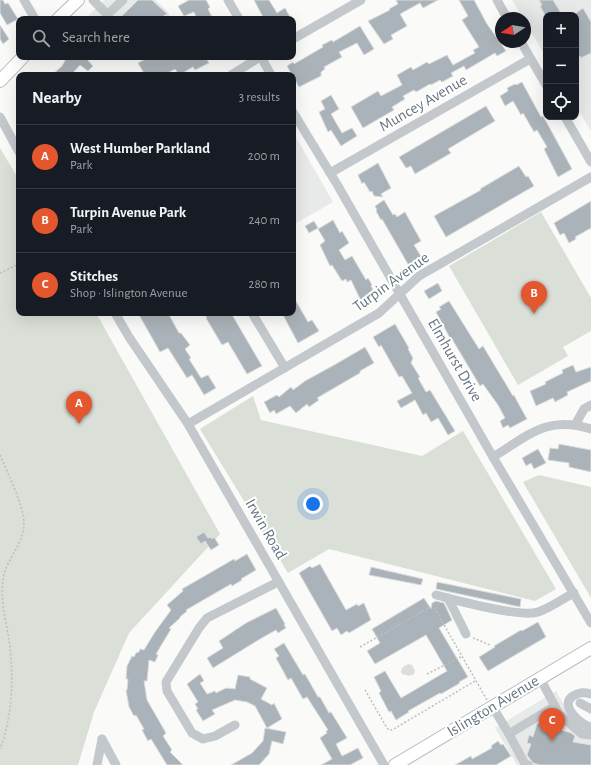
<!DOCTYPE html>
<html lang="en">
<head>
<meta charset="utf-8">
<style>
  :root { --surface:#171b24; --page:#20242c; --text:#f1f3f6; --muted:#9ea1a6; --line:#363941; --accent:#e4572e }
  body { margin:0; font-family:"Alegreya Sans",sans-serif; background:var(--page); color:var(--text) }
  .controls { position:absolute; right:12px; top:12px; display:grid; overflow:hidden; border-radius:8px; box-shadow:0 4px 16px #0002 }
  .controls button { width:36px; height:36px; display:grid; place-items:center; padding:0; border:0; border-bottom:1px solid var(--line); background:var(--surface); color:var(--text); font:20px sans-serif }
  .compass { position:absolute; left:495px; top:12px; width:36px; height:36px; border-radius:50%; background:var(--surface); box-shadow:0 4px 16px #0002; rotate:258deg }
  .you { position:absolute; left:313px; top:504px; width:14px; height:14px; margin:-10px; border:3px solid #fff; border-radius:50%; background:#1a73e8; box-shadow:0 0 0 6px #1a73e833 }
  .badge { display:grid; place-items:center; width:26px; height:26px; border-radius:50%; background:var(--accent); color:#fff; font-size:13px; font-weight:700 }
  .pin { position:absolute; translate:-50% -33px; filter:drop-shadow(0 1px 2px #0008) }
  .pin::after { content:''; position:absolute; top:21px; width:14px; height:12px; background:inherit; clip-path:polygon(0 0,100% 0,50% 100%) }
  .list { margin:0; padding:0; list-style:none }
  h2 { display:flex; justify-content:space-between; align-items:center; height:52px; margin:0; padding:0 16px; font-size:17px }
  h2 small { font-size:13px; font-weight:400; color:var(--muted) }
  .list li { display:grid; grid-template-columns:26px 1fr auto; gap:12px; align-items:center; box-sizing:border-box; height:64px; padding:0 16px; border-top:1px solid var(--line) }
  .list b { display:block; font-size:15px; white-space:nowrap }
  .list p { margin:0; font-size:13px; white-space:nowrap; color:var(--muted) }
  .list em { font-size:13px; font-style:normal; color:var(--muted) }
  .icon { flex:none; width:22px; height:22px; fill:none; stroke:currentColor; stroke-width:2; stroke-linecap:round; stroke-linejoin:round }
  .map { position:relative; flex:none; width:591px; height:765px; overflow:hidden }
  .search { position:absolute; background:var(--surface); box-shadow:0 4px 16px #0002; left:16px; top:16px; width:280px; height:44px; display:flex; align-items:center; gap:10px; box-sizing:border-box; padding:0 14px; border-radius:8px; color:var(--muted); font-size:15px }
  .panel { position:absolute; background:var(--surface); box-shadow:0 4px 16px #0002; left:16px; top:72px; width:280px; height:244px; border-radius:8px }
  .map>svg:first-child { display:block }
  .built { fill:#e8e9e9 }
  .green { fill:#dadfd7 }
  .building { fill:#aab3b9; stroke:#dcdcda }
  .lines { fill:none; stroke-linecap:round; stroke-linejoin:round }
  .major-casing { stroke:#b5babe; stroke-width:14 }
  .path { stroke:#bbbfc2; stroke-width:1.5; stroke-dasharray:2 2; stroke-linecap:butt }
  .minor { stroke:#c3c8cc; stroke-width:9 }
  .major { stroke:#fff; stroke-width:12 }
  .labels { text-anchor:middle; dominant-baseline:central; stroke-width:4; stroke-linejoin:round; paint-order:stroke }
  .street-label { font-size:16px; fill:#657683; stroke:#fff }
</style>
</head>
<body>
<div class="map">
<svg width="591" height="765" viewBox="0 0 591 765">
  <rect width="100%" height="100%" fill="#fafaf8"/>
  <g class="built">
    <polygon points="104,0 155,0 168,12 171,19 93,19 89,15"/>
    <polygon points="512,0 591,0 591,131 576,106 576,15 546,15 546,57 525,22 525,18 523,18"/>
    <polygon points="294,134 333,202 293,225 293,135"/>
    <polygon points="556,691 570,716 591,729 591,765 517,765 495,728"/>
  </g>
  <g class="green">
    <polygon points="0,148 19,180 19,313 96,313 220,534 129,633 94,712 78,765 0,765"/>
    <polygon points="541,212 591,298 591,331 563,347 568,356 518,385 449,266"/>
    <polygon points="253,396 261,420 422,456 463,431 556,589 535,601 329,549 288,573 200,429"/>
    <polygon points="539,475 591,487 591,598 523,482"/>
    <polygon points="408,664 412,665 415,671 414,674 409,676 402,674 401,672 402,668"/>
  </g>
  <g class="building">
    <polygon points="0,0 3,0 5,4 8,3 18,19 7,25 0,13"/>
    <polygon points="138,0 152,0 167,14 158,19 119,19"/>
    <polygon points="189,0 206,0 210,7 208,9 213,19 197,19 194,12 184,16 178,6"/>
    <polygon points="254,0 269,0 277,13 285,8 291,19 264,19"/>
    <polygon points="396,0 438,0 423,8 420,3 400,14 407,26 391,35 393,39 384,44 368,21 390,10 389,9 398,4"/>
    <polygon points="459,0 474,0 487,24 506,51 497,56 495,53 466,70 464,66 451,73 453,76 442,82 440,80 431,85 430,84 416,92 414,90 403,96 405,99 392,107 394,110 363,128 351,107 378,91 381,96 402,85 397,75 411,67 413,70 427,62 429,64 447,55 453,65 475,53 473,50 479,47 462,20 468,16"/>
    <polygon points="539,0 553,0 562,15 545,15 540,6 542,5"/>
    <polygon points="583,8 591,22 591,53 581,58 580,56 576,58 576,13"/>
    <polygon points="0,25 9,39 3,44 0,39"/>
    <polygon points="360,26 374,49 364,55 357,43 339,52 342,57 324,67 325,69 321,72 321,76 299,87 287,66 293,62 294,64 323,47 322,45 332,40 333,42"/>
    <polygon points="67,57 85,57 93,66 88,71 80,65 71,75 52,75 62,66"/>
    <polygon points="149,57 205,57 209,63 195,70 193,67 179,75 175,69 164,75 145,75 138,63"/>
    <polygon points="522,82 541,117 543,116 553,134 572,169 558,177 544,149 547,147 537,130 534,132 523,113 521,115 513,101 505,106 500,96 508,91 507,88 515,84 516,85"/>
    <polygon points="331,95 339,109 331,114 342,133 352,128 357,136 341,146 331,130 328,132 319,112 325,109 321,101"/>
    <polygon points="486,106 495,121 448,149 451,153 415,174 411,166 406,168 399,157"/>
    <polygon points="378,163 391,188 381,194 383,197 374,196 372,191 370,192 364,182 362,184 358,175"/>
    <polygon points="519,166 526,177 528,176 534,186 446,237 434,216 481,190 480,189"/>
    <polygon points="384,200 393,215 395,214 397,217 405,212 421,241 414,245 422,258 409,266 382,219 381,220 376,211 377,210 375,206"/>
    <polygon points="591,201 591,228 575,237 576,239 569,243 564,233 560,235 554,223"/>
    <polygon points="333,220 340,233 342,231 349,243 339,250 345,260 352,256 366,280 368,278 372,285 371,286 375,294 374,297 365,304 362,300 361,301 351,280 347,282 346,279 342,281 332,265 330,266 320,245 325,241 318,229"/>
    <polygon points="314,221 318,228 309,233 305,226"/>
    <polygon points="438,283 442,291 429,299 424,291"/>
    <polygon points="293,296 308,322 312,320 319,331 298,343 283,315 287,313 293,313"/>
    <polygon points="449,301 479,349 483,346 513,396 514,395 517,401 527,419 510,428 508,425 503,428 500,421 505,418 498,405 483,384 480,386 452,339 451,340 436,312 441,309 439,307"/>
    <polygon points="138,313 168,313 179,333 181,333 190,345 185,349 191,358 189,359 201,378 208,375 216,388 204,395 192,375 187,378 168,348 160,352"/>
    <polygon points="204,313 231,313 262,366 247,374 228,342 222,345 206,318 207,318"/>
    <polygon points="395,324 409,348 408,349 413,358 411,363 420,377 418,378 426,392 430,390 455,431 448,435 438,418 431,422 426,413 423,415 415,400 401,408 397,401 412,393 402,376 399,377 381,345 379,347 373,337"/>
    <polygon points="365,347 374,363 360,371 360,373 317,398 319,400 309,407 307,404 296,413 290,406 276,414 274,410 270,413 264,402 277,395 279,397 291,387 293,390 305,381 336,364"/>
    <polygon points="573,365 576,372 591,367 591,381 567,392 568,395 555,402 553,398 536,406 530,391 546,384 545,382 563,373 562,370"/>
    <polygon points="559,444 591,450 591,472 569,467 569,463 548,460 550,448 558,449"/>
    <polygon points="538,449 546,463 534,469 531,463 526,466 522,458"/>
    <polygon points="204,532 208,538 211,537 212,539 214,537 219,545 211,550 205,541 201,544 196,537"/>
    <polygon points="247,554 256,570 241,579 242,580 232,586 231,584 186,610 187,611 180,617 180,618 169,628 171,629 156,654 158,655 155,662 149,660 147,681 144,681 147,700 166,733 163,736 172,750 170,752 183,765 167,765 151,739 148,741 142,730 144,729 136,715 134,716 129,707 126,690 127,690 128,679 126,679 127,666 132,656 134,657 136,653 139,652 140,649 144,650 155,632 171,610 167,605 183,591 182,589 234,559 235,561"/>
    <polygon points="320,564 346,610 357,604 358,606 364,603 371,620 349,633 347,631 341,635 337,628 332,631 299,573 310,566 312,568"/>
    <polygon points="371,567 423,579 421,585 369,575"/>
    <polygon points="437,582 521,599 520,607 436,589"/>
    <polygon points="424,598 431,609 432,603 436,601 444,603 452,620 439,628 468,677 459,682 460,683 441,694 440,693 408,711 409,712 396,720 391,711 389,712 379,693 381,691 374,677 385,671 401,698 447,671 426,635 375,664 367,651 380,643 372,629"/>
    <polygon points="276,608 285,624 284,625 286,628 278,633 276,630 260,639 213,668 207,658 223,648 219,641 246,623"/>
    <polygon points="538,622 546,637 488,671 479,657 495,647 494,646 521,630 522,631"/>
    <polygon points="284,643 303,675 305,674 318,697 320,697 329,713 331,712 347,738 336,744 342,756 358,748 363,758 350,765 321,765 332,759 320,738 327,733 326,731 328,730 307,697 303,699 291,678 288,680 276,658 279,656 274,649"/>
    <polygon points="200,674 204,681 200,683 207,694 215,691 216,693 226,688 235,689 238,675 250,677 250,679 267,688 261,699 272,705 274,703 282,719 267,728 255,706 247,702 235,700 212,710 215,714 203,721 196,710 198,709 195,704 198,702 187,684"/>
    <polygon points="539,723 571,733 575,736 573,742 591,745 591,765 540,765 533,763 527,755 531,744 527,743 529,735 533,737 537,724"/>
    <polygon points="265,728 286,732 283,744 272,741 269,754 259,765 231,765 252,753 263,741"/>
    <polygon points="498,741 501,745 503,744 511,756 496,765 455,765 471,756 472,759 492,748 491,746"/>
  </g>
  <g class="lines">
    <defs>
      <g id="major">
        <polyline points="58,19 78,0"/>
        <polyline points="0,81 23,57"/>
        <polyline points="395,765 591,648"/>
      </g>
    </defs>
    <use href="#major" class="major-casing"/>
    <g class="path">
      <polyline points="0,273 19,264"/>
      <path d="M0 455C7 472 24 506 24 523 24 545 5 560 3 580 0 600 6 621 9 640 14 675 13 715 0 749"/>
      <polyline points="473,638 490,645"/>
      <polyline points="360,647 428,608 435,609 487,700"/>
      <polyline points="427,674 461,657"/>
      <polyline points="365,690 387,728 389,730 392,730 475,681"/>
    </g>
    <g class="minor">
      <polyline points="24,0 35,19"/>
      <polyline points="93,0 106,13 109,13 123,0"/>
      <polyline points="228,0 239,19"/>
      <polyline points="497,0 507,18"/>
      <polyline points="293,39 361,0"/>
      <polyline points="521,42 546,85"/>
      <polyline points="261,57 271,75"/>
      <polyline points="231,75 260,57"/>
      <polyline points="293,112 338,186 493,457 591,623"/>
      <polyline points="0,117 19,152"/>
      <polyline points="565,117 591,162"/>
      <polyline points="330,173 530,59"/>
      <polyline points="115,313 129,337 188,424 384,765"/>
      <polyline points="252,313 285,368"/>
      <polyline points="188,424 379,313 419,276 591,177"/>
      <polyline points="575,425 584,409 591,405"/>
      <path d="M493 457C529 435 547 415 591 429"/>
      <path d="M436 595C456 600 521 618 538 612 550 608 562 599 574 593"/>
      <polyline points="448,598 466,634"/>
      <polyline points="540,678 559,714 582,734 591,735"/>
      <path d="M591 694C583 692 580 692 573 696 558 705 582 726 591 727"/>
      <polyline points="580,703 591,709"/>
      <polyline points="492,706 509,734"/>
      <polyline points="235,725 215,736 203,739 192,733 167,691 166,682 199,628 207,618 278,582"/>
      <polyline points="102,739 116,765"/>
      <polyline points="97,765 102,739"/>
      <polyline points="528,765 525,764 509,734 555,706"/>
    </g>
    <use href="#major" class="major"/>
  </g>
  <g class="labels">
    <g class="street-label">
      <text transform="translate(423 103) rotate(-30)">Muncey Avenue</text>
      <text transform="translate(391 282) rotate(-36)">Turpin Avenue</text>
      <text transform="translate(455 360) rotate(60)">Elmhurst Drive</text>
      <text transform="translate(266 529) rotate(60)">Irwin Road</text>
      <text transform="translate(493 706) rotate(-31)">Islington Avenue</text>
    </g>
  </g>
</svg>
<div class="controls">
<button>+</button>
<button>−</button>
<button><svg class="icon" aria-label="locate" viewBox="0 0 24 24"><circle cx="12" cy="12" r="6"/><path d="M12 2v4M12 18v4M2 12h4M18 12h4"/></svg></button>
</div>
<svg class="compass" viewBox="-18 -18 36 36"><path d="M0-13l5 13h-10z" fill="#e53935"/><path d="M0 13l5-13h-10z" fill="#9ea1a6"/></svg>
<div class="you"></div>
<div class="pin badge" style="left:79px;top:424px">A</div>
<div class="pin badge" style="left:534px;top:314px">B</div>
<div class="pin badge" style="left:552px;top:741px">C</div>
<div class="search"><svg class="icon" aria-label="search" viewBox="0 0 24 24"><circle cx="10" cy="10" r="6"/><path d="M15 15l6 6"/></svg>Search here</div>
<section class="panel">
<h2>Nearby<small>3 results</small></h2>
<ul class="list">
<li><span class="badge">A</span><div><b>West Humber Parkland</b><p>Park</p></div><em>200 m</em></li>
<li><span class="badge">B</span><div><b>Turpin Avenue Park</b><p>Park</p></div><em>240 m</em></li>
<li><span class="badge">C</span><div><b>Stitches</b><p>Shop · Islington Avenue</p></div><em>280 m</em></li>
</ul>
</section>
</div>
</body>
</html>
